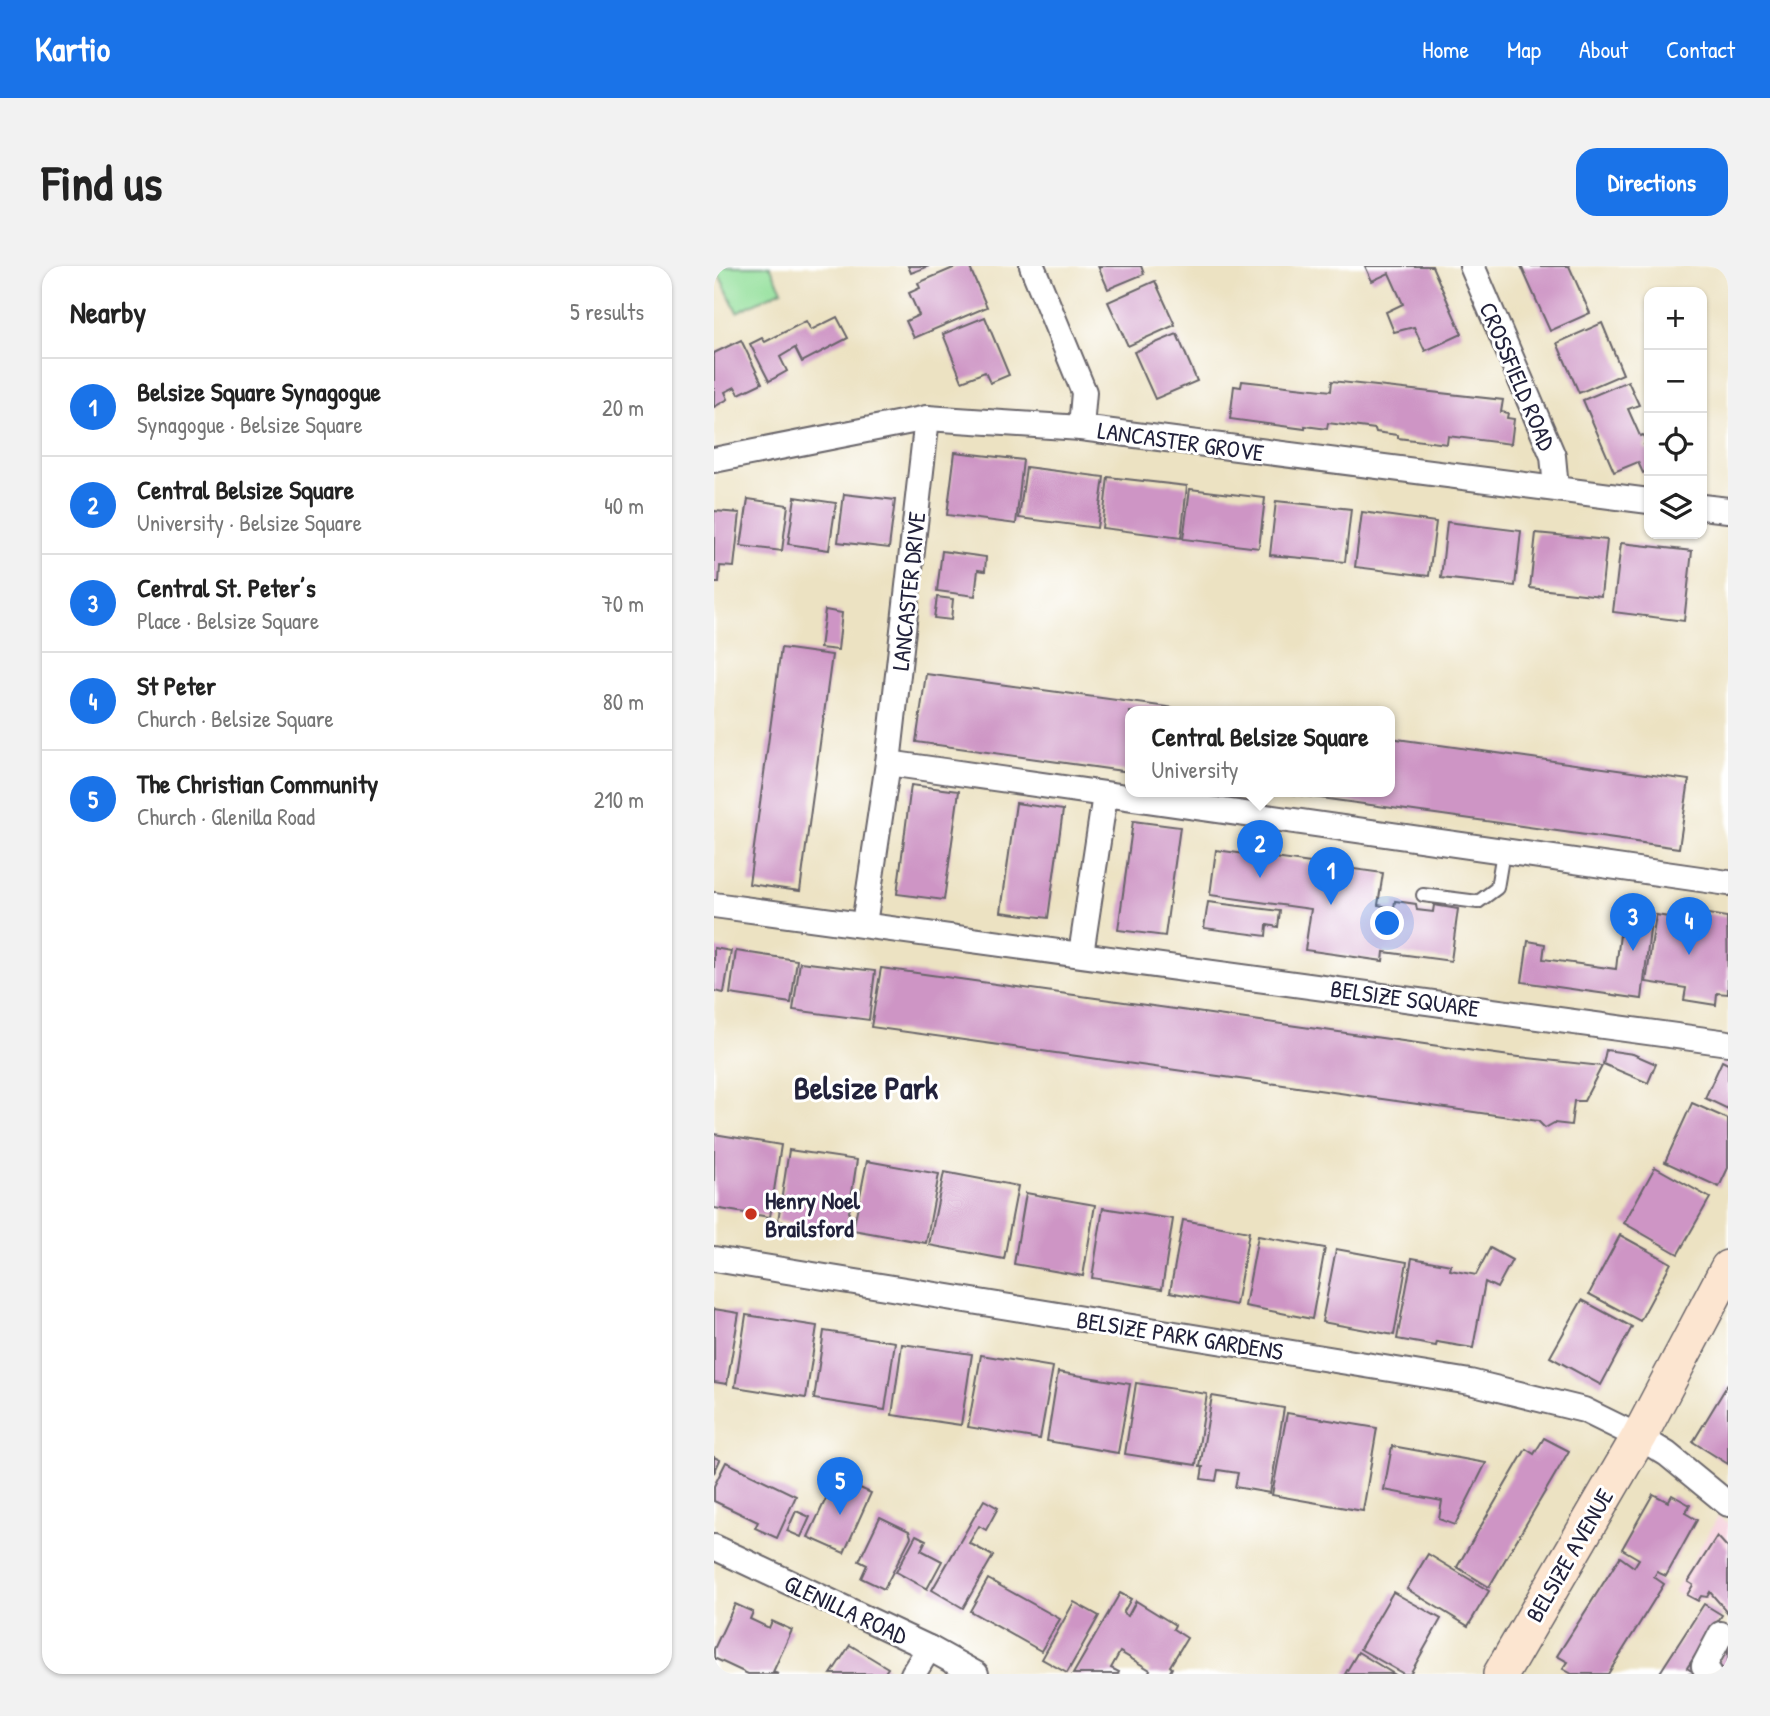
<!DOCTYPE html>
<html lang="en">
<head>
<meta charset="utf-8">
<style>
  :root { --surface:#fff; --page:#f2f2f2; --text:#222; --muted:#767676; --line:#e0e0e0; --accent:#1a73e8 }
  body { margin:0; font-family:"Patrick Hand",sans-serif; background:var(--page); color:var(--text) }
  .controls { position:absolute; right:21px; top:21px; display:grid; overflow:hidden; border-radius:14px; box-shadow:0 2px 5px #0004 }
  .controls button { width:63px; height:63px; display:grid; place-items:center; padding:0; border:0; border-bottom:2px solid var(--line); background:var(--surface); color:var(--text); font:35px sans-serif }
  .you { position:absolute; left:674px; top:658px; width:24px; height:24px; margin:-18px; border:5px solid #fff; border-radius:50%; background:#1a73e8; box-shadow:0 0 0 10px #1a73e833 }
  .badge { display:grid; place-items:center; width:46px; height:46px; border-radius:50%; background:var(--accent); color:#fff; font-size:23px; font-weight:700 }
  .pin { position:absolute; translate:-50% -58px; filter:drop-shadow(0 2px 4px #0008) }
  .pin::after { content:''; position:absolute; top:37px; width:24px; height:21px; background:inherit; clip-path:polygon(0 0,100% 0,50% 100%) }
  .popup { position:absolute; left:411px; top:440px; width:270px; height:91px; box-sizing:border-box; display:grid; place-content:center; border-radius:14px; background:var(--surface); filter:drop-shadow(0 2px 5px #0005); font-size:23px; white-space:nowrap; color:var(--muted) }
  .popup b { font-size:26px; color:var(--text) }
  .popup::after { content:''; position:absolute; left:50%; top:100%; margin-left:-14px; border:14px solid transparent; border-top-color:var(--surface) }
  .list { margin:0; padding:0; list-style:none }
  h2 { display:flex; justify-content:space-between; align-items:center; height:91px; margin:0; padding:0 28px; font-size:30px }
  h2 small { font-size:23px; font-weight:400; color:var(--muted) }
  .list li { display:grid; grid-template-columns:46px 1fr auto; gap:21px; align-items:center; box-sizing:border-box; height:98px; padding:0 28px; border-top:2px solid var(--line) }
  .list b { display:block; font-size:26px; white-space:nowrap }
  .list p { margin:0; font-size:23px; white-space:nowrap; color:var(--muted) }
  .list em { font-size:23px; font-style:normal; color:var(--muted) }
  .icon { flex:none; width:38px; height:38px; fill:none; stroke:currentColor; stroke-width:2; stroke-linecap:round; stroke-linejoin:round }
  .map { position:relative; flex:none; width:1014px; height:1408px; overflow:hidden; border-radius:21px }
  header { display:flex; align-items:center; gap:42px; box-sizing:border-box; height:98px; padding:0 35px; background:var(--accent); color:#fff }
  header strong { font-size:33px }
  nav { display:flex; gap:38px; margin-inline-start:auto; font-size:24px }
  .intro { display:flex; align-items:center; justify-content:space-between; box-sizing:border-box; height:168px; padding:0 42px }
  h1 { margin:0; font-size:49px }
  .button { padding:18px 32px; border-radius:21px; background:var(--accent); color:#fff; font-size:24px; font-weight:700 }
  main { display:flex; gap:42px; padding:0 42px }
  aside { flex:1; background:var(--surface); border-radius:21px; box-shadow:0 2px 5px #0004 }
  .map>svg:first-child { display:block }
  .built { fill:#f5cfdc }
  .pitch { fill:#94e09c; stroke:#5b816c; stroke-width:2 }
  .building { fill:#ce95c5 }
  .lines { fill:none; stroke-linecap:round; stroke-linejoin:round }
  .lane-casing { stroke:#69656a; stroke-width:16 }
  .street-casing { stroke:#69656a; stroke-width:28 }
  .secondary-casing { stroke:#69656a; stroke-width:38 }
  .lane { stroke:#fff; stroke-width:12 }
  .street { stroke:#fff; stroke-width:24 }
  .secondary { stroke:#fce5d0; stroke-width:35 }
  .poi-dot { fill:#c8321e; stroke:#fff; stroke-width:2.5 }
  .labels { text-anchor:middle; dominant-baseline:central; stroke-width:6; stroke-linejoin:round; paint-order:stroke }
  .street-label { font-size:24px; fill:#22223b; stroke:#fff }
  .poi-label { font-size:24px; font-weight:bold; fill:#22223b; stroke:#fff; text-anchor:start }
  .district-label { font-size:32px; font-weight:bold; fill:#22223b; stroke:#fff }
</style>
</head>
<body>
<header>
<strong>Kartio</strong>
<nav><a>Home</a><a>Map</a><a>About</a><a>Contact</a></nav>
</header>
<div class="intro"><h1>Find us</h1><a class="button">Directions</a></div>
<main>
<aside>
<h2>Nearby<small>5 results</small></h2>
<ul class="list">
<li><span class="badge">1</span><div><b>Belsize Square Synagogue</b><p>Synagogue · Belsize Square</p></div><em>20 m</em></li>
<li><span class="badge">2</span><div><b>Central Belsize Square</b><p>University · Belsize Square</p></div><em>40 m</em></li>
<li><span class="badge">3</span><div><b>Central St. Peter’s</b><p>Place · Belsize Square</p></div><em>70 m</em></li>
<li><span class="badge">4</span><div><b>St Peter</b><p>Church · Belsize Square</p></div><em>80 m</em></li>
<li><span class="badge">5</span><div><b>The Christian Community</b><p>Church · Glenilla Road</p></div><em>210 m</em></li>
</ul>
</aside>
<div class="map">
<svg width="1014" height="1408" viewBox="0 0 1014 1408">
  <rect width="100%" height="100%" fill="#fff"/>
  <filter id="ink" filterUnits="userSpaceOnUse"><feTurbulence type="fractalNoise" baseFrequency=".0143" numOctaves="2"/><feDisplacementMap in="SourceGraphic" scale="14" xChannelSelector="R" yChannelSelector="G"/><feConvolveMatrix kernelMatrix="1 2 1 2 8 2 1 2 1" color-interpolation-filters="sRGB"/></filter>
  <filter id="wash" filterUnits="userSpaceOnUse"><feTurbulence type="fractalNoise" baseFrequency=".00686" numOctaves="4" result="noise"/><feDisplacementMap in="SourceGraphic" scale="28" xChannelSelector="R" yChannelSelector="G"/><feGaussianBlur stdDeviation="1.57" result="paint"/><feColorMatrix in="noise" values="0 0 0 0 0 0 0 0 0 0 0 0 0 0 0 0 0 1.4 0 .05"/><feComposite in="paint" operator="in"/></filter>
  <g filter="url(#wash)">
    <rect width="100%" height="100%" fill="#ece2c2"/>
    <polygon class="built" points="1004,1251 1014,1257 1014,1352 993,1334 981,1337 960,1326"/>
    <polygon class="pitch" points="1,0 56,0 68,24 23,46"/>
    <g id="blocks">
      <g class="building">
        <polygon points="194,0 215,0 197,7"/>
        <polygon points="244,0 255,0 273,41 200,72 192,55 205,49 195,27 206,22 204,17"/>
        <polygon points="384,0 427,0 430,8 394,23"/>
        <polygon points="651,0 718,0 748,68 711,85 700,61 680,66 672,46 689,38 675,7 658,15"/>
        <polygon points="807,0 855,0 876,47 836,65"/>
        <polygon points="441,15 461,59 414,80 394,36"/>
        <polygon points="123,51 134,72 88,96 81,82 66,91 73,105 55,115 36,78 48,72 51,76 92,55 97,64"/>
        <polygon points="271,51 295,109 276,117 271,106 248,115 229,68"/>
        <polygon points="888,57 909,108 865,127 843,77"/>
        <polygon points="463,68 483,115 441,133 420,86"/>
        <polygon points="27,74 48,117 25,128 21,121 11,126 14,133 0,141 0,87"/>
        <polygon points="528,115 617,125 618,115 789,134 787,146 794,147 793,152 800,153 797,178 734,170 733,178 684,172 684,169 662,166 661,163 614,157 613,163 591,160 591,163 516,153 520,120 527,121"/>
        <polygon points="914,115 925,139 914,143 926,170 929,169 933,178 930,179 932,184 935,183 935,204 929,207 924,196 900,206 869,134"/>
        <polygon points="241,186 309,194 302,258 233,249"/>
        <polygon points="312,201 390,211 383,262 305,252"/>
        <polygon points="394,211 473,220 467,272 388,262"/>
        <polygon points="476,223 551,232 545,282 469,273"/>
        <polygon points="130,228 181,234 175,282 124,276"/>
        <polygon points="81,231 122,237 115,284 74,278"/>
        <polygon points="34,233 74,239 68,285 27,280"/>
        <polygon points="562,235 637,243 631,296 556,289"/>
        <polygon points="0,245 26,247 20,301 6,300 5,317 0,317"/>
        <polygon points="648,246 722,256 715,310 641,301"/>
        <polygon points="733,256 807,265 801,320 727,312"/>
        <polygon points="822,267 893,274 887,330 816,322"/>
        <polygon points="907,277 978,285 970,355 899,346"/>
        <polygon points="228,285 272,291 271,305 264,304 261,330 223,325"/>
        <polygon points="223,331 239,333 237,354 220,352"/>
        <polygon points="111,344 128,347 124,384 106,382"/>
        <polygon points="67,382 118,389 86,625 35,618"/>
        <polygon points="212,408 476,444 476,446 416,446 416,506 202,476"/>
        <polygon points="676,472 975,514 965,582 578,528 676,526"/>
        <polygon points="197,519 245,525 230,634 183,628"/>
        <polygon points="302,537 349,544 334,652 287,646"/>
        <polygon points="419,555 466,561 451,670 404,664"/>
        <polygon points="502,584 669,607 664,639 680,642 681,635 702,638 703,644 719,646 720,639 744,643 737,695 670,686 669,695 591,684 597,643 496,629"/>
        <polygon points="494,636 566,645 564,661 553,659 552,670 490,662"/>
        <polygon points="969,644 1013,651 1014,728 1003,727 1002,739 970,734 972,722 932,716 942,649 967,653"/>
        <polygon points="908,651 937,655 928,733 808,716 814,675 831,678 829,693 902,703"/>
        <polygon points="0,682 17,685 10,727 0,725"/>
        <polygon points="22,685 83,694 77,737 16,728"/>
        <polygon points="86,696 161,705 155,754 79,744"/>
        <polygon points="167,702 796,790 888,800 870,835 860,835 857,859 840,857 831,862 824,855 157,761"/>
        <polygon points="892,784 919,788 942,798 934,817 889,798"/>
        <polygon points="1008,795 1014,798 1014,843 991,832"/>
        <polygon points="978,837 1014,853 1014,902 1005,921 951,896"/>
        <polygon points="0,868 67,879 56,951 0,942"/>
        <polygon points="75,884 143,894 132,966 64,955"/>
        <polygon points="153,895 225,908 212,977 139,964"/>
        <polygon points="941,901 996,932 964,988 910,957"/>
        <polygon points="230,906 304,920 290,993 215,979"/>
        <polygon points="312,927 381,939 369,1010 300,998"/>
        <polygon points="389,942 459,953 448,1023 378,1012"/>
        <polygon points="469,954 535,966 522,1039 456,1026"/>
        <polygon points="906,969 957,997 926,1055 875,1028"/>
        <polygon points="544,970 611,982 598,1053 531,1040"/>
        <polygon points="776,982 798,994 783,1022 771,1016 759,1082 723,1076 722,1080 683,1073 698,992 737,999 736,1004 762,1009"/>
        <polygon points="622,983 693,996 680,1069 608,1056"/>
        <polygon points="868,1034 918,1061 887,1119 836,1091"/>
        <polygon points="0,1043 25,1047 13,1118 0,1116"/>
        <polygon points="32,1049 103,1060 92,1132 21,1121"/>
        <polygon points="110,1065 181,1076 171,1144 100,1133"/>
        <polygon points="188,1078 258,1088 247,1159 178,1149"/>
        <polygon points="267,1089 339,1101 326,1173 254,1161"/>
        <polygon points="344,1106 416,1118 404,1187 333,1175"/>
        <polygon points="422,1117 493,1128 482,1199 411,1188"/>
        <polygon points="1014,1118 1014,1198 979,1176"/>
        <polygon points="498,1130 570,1142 556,1227 521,1221 524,1207 504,1204 502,1215 487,1213 489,1201 486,1201"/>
        <polygon points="573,1147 663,1162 649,1245 558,1229"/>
        <polygon points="830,1172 855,1185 775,1321 743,1301 812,1183 820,1188"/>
        <polygon points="678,1180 772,1197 741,1259 725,1253 728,1235 670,1224"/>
        <polygon points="0,1191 6,1194 0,1207"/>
        <polygon points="12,1196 82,1230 63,1272 41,1262 44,1256 0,1235 0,1220"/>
        <polygon points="122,1211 157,1227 130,1287 94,1271"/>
        <polygon points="939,1228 954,1236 958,1229 976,1239 971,1247 983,1254 952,1310 943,1306 940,1311 950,1318 894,1408 858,1408 849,1403 854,1396 843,1390 906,1291 920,1301 925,1293 908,1283"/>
        <polygon points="270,1234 284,1242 272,1264 265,1260 255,1277 279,1290 249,1342 218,1324"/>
        <polygon points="82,1245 96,1251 87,1271 73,1265"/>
        <polygon points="166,1251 195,1265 197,1271 170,1323 147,1312 153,1299 145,1295"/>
        <polygon points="202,1269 212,1274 207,1284 228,1295 213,1323 182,1306"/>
        <polygon points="1003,1270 1014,1282 1014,1347 996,1326 993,1331 987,1330 984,1335 973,1329 979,1319 974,1316"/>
        <polygon points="714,1288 775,1325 754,1360 693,1323"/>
        <polygon points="274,1313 346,1353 327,1385 256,1345"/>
        <polygon points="679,1326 727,1353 696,1408 690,1408 646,1383"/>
        <polygon points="406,1327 417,1333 409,1347 414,1350 422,1335 461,1359 459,1363 473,1372 456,1400 458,1402 455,1408 434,1408 436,1404 406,1386 397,1402 405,1406 404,1408 359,1408"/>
        <polygon points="360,1336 385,1350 353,1407 328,1393"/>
        <polygon points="21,1338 39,1346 36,1353 55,1362 58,1355 78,1364 59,1406 64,1408 34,1408 0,1392 0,1383"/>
        <polygon points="990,1338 1008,1349 973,1402 982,1408 945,1408"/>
        <polygon points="1014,1376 1014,1405 1002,1399"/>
        <polygon points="136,1379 174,1402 170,1408 117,1408"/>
        <polygon points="644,1386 680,1408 631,1408"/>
      </g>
    </g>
  </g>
  <g filter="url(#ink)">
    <use href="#blocks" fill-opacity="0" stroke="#69656a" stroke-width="2"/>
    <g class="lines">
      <defs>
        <polyline id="lane" points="709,629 764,636 783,622 789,586"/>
        <g id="street">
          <polyline points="318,0 370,126 367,162"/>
          <polyline points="758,0 839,190 842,222"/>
          <polyline points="0,194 213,152 367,162 935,235"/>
          <polyline points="988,241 1014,244"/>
          <polyline points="174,497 213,152"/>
          <polyline points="0,639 1014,777"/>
          <polyline points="150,658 174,497 1014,617"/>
          <polyline points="367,688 391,529"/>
          <polyline points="0,993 756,1116 870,1144 925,1171 953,1188 1014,1238"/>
          <polyline points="0,1281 215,1382 262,1408"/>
          <polyline points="199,1408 215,1382"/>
          <polyline points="996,1408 990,1400 1007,1368"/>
        </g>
        <polyline id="secondary" points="787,1408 925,1171 1014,1002"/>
      </defs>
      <use href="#lane" class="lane-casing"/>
      <use href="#street" class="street-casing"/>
      <use href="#secondary" class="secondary-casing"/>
      <use href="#lane" class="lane"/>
      <use href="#street" class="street"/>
      <use href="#secondary" class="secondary"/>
    </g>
  </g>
  <circle class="poi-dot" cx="37" cy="948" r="7"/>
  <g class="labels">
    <g class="street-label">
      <text transform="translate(804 110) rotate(67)">CROSSFIELD ROAD</text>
      <text transform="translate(467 175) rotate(8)">LANCASTER GROVE</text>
      <text transform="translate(194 325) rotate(-84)">LANCASTER DRIVE</text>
      <text transform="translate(691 732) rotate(8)">BELSIZE SQUARE</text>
      <text transform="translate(466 1069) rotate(9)">BELSIZE PARK GARDENS</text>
      <text transform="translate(855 1289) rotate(-60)">BELSIZE AVENUE</text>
      <text transform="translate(132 1343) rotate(25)">GLENILLA ROAD</text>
    </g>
    <g class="poi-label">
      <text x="51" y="934">Henry Noel<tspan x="51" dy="28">Brailsford</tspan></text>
    </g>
    <g class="district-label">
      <text x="152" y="821">Belsize Park</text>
    </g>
  </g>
</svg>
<div class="controls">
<button>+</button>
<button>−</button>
<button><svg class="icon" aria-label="locate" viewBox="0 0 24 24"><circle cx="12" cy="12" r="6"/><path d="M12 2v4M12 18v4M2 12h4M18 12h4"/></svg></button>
<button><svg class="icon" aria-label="layers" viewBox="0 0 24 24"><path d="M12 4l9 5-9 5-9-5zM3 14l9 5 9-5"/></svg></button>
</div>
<div class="you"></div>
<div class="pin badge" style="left:617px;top:639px">1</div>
<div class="pin badge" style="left:546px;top:612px">2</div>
<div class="popup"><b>Central Belsize Square</b>University</div>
<div class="pin badge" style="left:919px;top:685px">3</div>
<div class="pin badge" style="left:975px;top:689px">4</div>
<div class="pin badge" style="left:126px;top:1249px">5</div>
</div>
</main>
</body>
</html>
